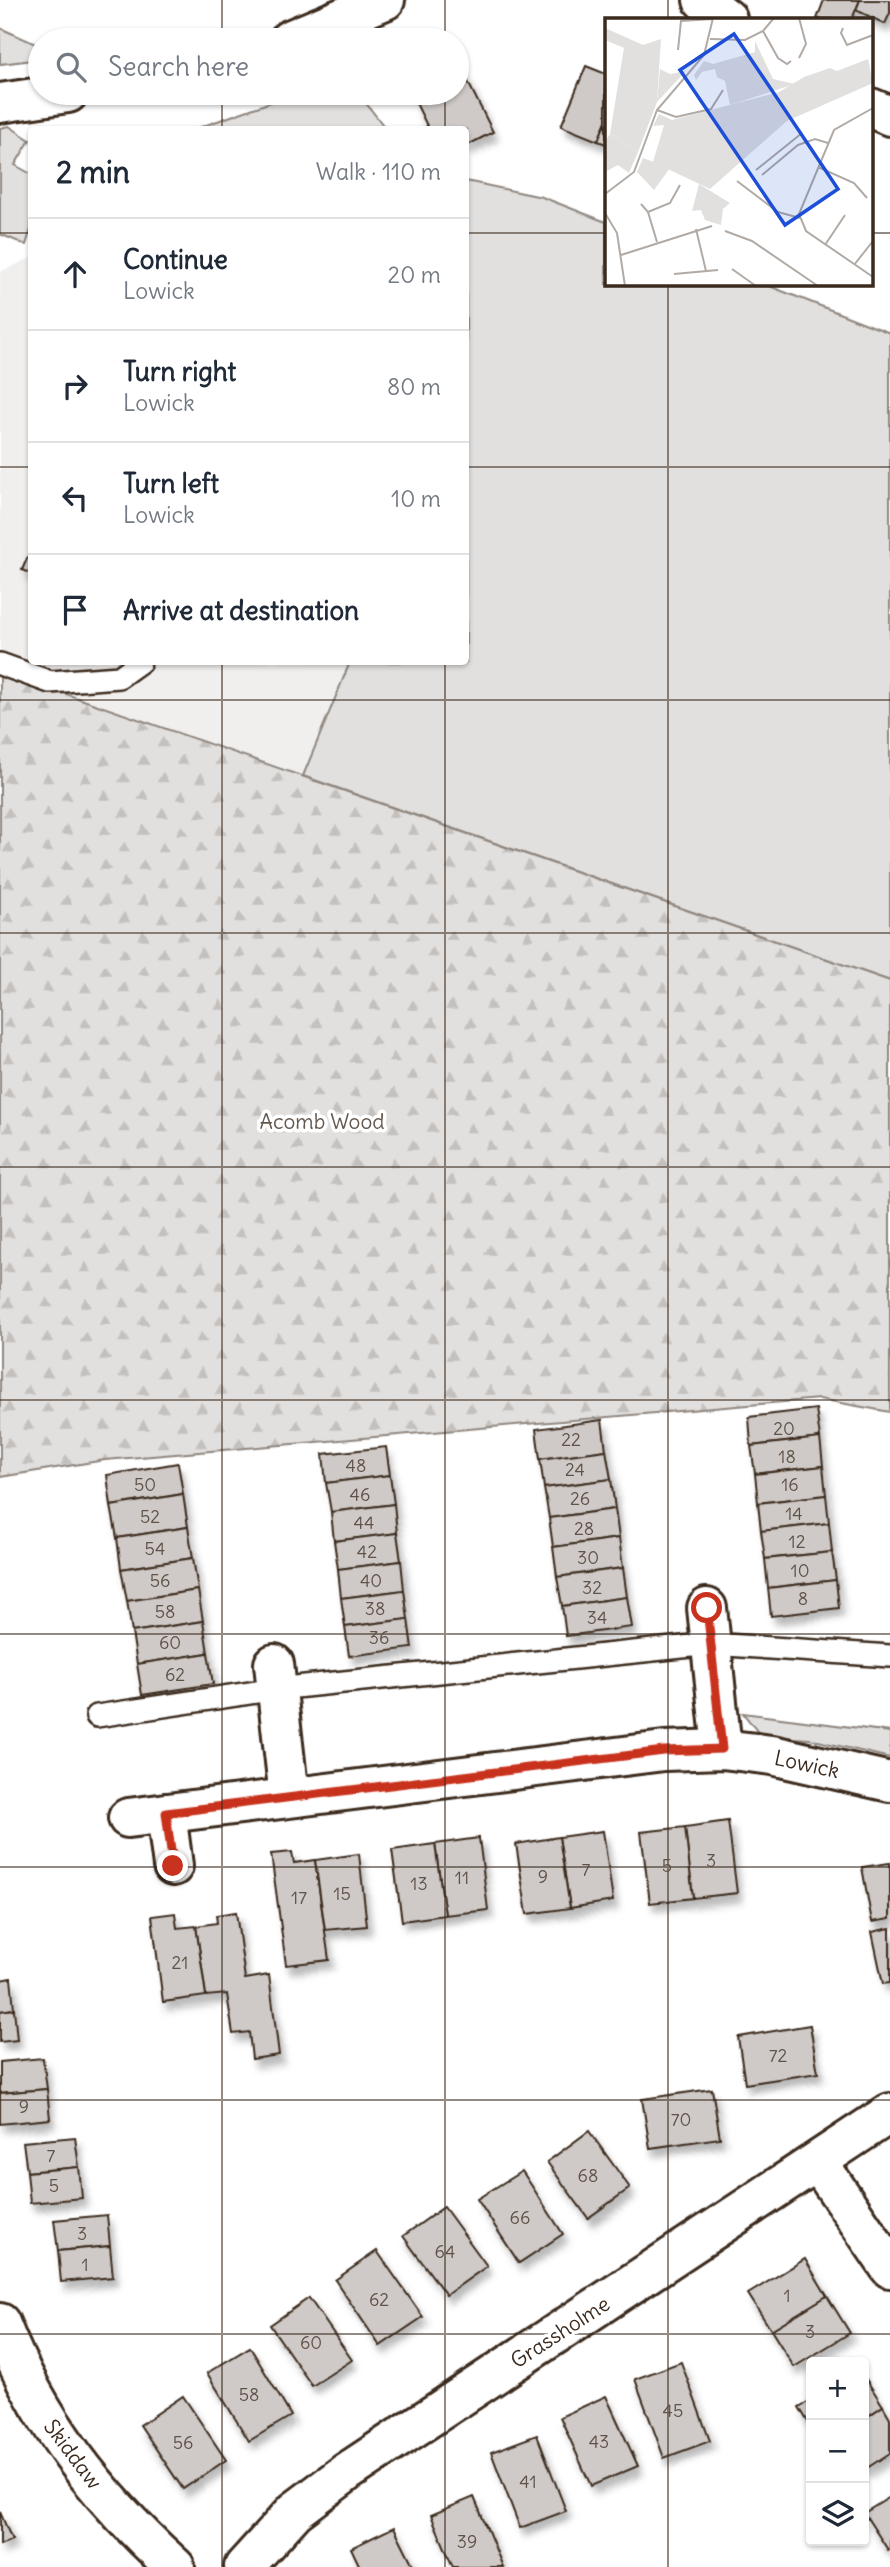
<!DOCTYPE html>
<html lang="en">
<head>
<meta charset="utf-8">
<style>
  :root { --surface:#fff; --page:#f2f2f3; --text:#1f2937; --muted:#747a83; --line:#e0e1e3 }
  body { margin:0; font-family:Delius,sans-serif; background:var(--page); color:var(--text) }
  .controls { position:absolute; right:21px; bottom:21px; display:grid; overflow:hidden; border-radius:7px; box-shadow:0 2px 5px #0004 }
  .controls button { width:63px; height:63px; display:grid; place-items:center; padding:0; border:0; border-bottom:2px solid var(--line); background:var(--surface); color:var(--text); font:35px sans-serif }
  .stop { position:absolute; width:21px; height:21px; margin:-16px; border:5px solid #c8321e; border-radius:50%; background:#fff }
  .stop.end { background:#c8321e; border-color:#fff; box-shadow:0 2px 7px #0008 }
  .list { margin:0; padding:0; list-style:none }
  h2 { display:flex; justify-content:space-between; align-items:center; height:91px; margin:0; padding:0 28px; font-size:30px }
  h2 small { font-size:23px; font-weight:400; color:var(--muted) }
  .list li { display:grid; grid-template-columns:46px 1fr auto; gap:21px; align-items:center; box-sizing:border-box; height:112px; padding:0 28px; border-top:2px solid var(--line) }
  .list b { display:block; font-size:26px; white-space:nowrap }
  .list p { margin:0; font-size:23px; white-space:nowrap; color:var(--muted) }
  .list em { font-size:23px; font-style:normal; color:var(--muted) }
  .icon { flex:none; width:38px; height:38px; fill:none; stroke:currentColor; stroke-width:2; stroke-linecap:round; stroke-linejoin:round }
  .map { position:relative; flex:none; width:890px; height:2567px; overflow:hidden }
  .search { position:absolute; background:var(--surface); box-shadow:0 2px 5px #0004; left:28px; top:28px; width:441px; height:77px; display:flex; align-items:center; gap:18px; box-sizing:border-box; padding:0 24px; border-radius:38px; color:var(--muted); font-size:26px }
  .panel { position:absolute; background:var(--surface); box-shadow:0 2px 5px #0004; left:28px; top:126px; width:441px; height:539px; border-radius:7px }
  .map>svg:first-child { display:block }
  .built { fill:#f1efee }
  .green { fill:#e2e0de; stroke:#8e857e; stroke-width:2 }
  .forest { fill:url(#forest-firs); stroke:#8e857e; stroke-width:2 }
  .building { fill:#cfcac7; stroke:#3b2a1e; stroke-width:2; filter:url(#shadow) }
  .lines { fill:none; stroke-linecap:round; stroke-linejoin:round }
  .lane-casing { stroke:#3b2a1e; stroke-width:26 }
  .street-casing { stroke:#3b2a1e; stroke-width:44 }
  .lane { stroke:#fff; stroke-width:21 }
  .street { stroke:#fff; stroke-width:38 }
  .route { stroke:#c8321e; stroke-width:9 }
  .grid { fill:none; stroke:#3b2a1e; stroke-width:2; stroke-opacity:0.55 }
  .labels { text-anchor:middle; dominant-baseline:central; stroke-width:7; stroke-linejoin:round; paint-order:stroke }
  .number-label { font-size:18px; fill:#605248 }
  .park-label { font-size:21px; fill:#65584e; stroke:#fff }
  .street-label { font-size:21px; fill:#3b2a1e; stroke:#fff }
  .inset-road { fill:none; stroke:#b1aaa5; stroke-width:2 }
  .view { fill:#1d4ed8; fill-opacity:0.15; stroke:#1d4ed8; stroke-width:3.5 }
  .inset-edge { fill:none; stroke:#3b2a1e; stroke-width:3.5 }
</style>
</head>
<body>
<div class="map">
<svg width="890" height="2567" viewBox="0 0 890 2567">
  <defs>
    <pattern id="forest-firs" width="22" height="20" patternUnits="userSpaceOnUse" patternTransform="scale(1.75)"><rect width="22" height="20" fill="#e2e0de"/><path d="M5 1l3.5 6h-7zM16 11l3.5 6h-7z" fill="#c3c0be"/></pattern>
    <filter id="shadow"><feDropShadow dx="4.5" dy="8" stdDeviation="3.5" flood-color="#0004"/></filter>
  </defs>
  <rect width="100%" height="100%" fill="#fff"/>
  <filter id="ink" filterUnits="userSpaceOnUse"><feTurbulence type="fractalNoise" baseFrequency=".0143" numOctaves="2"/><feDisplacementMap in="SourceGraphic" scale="14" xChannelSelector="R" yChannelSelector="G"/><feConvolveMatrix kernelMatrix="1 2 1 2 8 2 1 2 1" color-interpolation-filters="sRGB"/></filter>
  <g filter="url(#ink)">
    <polygon class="built" points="31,258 32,662 350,662 303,776 0,671 0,272"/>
    <g class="green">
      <polygon points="0,28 40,46 40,59 0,64"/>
      <polygon points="296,93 358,93 386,129 195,129"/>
      <polygon points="9,126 30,140 15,165 31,174 31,229 26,245 0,234 0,128"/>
      <polygon points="466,181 542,197 606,222 606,284 764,284 890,333 890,981 303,776 350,662 466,662"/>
      <polygon points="743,1713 890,1732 890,1758 810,1739 761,1736"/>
    </g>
    <polygon class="forest" points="0,671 890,981 890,1412 819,1399 105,1460 0,1477"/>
    <g class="building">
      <polygon points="824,0 860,0 852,19 817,19"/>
      <polygon points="860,0 890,0 890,13 885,24 856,10"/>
      <polygon points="586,66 606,74 606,121 598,141 561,126"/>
      <polygon points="464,74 493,132 466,146 466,130 429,130 414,99 426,93 457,93 457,77"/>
      <polygon points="606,121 606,144 598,141"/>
      <polygon points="32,547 32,574 22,570"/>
      <polygon points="816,1409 820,1438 751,1446 749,1417"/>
      <polygon points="602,1420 606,1450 540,1459 536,1429"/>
      <polygon points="820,1438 823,1466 755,1474 751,1446"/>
      <polygon points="386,1447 390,1475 326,1483 323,1454"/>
      <polygon points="606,1450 611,1479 544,1488 540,1459"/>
      <polygon points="178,1463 183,1494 111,1506 107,1475"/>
      <polygon points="823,1466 826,1495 758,1503 755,1474"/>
      <polygon points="390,1475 394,1504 331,1512 326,1483"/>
      <polygon points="611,1479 615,1509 549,1518 544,1488"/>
      <polygon points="183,1494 188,1527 117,1538 111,1506"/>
      <polygon points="826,1495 829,1523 761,1531 758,1503"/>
      <polygon points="394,1504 397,1533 334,1541 331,1512"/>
      <polygon points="615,1509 619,1538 553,1547 549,1518"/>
      <polygon points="829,1523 832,1552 765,1559 761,1531"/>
      <polygon points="188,1527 193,1558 121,1569 117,1538"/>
      <polygon points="397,1533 401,1561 338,1569 334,1541"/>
      <polygon points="619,1538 623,1568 557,1577 553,1547"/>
      <polygon points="832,1552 836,1580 768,1588 765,1559"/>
      <polygon points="193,1558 198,1590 127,1601 121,1569"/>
      <polygon points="401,1561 404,1590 341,1598 338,1569"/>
      <polygon points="623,1568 627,1597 562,1606 557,1577"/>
      <polygon points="836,1580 839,1608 771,1616 768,1588"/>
      <polygon points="198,1590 203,1621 132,1632 127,1601"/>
      <polygon points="404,1590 408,1619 345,1627 341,1598"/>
      <polygon points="627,1597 632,1627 566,1636 562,1606"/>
      <polygon points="408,1619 412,1648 349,1656 345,1627"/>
      <polygon points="203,1621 208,1653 137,1664 132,1632"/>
      <polygon points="208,1653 213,1684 142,1695 137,1664"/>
      <polygon points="728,1821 737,1893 693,1898 685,1827"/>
      <polygon points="685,1827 693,1898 650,1903 641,1832"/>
      <polygon points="603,1831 613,1901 570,1908 559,1837"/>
      <polygon points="559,1837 570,1908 527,1914 516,1844"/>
      <polygon points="479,1838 488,1910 445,1915 435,1844"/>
      <polygon points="435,1844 445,1915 402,1921 392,1850"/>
      <polygon points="292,1852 294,1863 315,1860 329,1960 286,1965 271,1854"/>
      <polygon points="359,1854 367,1926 325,1930 315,1860"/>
      <polygon points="890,1863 890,1919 872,1922 862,1867"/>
      <polygon points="236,1912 245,1979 269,1975 279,2055 252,2059 249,2032 233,2034 227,1994 206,1996 196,1926 217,1923 216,1915"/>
      <polygon points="175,1913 177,1928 196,1926 206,1996 163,2002 152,1916"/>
      <polygon points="890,1928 890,1983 883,1984 872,1932"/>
      <polygon points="11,1978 14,2009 0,2011 0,1980"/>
      <polygon points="14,2009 17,2040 0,2042 0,2011"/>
      <polygon points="810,2025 818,2073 745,2084 738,2037"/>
      <polygon points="43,2058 47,2089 0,2093 0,2062"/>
      <polygon points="47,2089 50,2119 0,2124 0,2093"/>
      <polygon points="712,2089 720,2138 650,2148 642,2099"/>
      <polygon points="589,2131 630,2188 588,2218 547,2162"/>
      <polygon points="75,2137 79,2167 27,2172 23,2142"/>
      <polygon points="79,2167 82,2198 30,2203 27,2172"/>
      <polygon points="522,2171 563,2234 519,2263 477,2199"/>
      <polygon points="444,2207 487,2266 446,2295 403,2236"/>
      <polygon points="107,2215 110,2246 58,2251 54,2220"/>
      <polygon points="110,2246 113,2277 61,2282 58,2251"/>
      <polygon points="377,2251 423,2317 380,2346 335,2280"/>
      <polygon points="805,2259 827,2296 771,2330 748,2294"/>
      <polygon points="827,2296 850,2333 794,2367 771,2330"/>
      <polygon points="309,2298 352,2360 312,2386 270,2325"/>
      <polygon points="250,2347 291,2416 249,2441 207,2373"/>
      <polygon points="681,2362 710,2441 664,2458 635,2379"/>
      <polygon points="864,2376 883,2406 864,2419"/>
      <polygon points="183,2396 226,2460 183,2489 140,2425"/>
      <polygon points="606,2396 638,2466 591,2486 560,2417"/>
      <polygon points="811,2400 811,2427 799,2407"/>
      <polygon points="883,2406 890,2418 890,2453 864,2470 864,2419"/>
      <polygon points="537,2435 566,2511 520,2528 491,2452"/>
      <polygon points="474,2497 503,2567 453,2567 431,2515"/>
      <polygon points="890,2497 890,2549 888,2550 864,2513"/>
      <polygon points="0,2512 12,2540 0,2545"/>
      <polygon points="394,2527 414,2567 360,2567 351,2548"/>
    </g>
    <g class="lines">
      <defs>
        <g id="lane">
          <polyline points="0,664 50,682 119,677 140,662"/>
          <polyline points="97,1716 276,1689 711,1644 890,1656"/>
        </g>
        <g id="street">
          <polyline points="703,0 727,19"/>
          <polyline points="289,40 385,0"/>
          <polyline points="0,103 68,93"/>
          <polyline points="871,108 890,116"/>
          <polyline points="707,1608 722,1749"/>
          <polyline points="274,1664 289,1797"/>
          <polyline points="166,1813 173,1866"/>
          <polyline points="128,1818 664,1751 722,1749 772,1755 890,1782"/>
          <polyline points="818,2162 890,2268"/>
          <path d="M0 2323C39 2422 96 2495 175 2567"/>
          <polyline points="244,2567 295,2511 347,2472 890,2113"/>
        </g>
      </defs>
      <use href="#lane" class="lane-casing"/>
      <use href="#street" class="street-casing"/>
      <use href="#lane" class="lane"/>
      <use href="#street" class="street"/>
    </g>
  </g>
  <g class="lines" filter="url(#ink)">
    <polyline class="route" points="173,1866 166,1813 664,1751 722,1749 707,1608"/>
  </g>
  <path class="grid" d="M222 0V40M445 0V40M668 0V19M222 93V130M445 93V130M0 233H32M466 233H606M871 233H890M668 284V2567M0 467H32M466 467H890M222 662V2567M445 662V2567M0 700H890M0 933H890M0 1167H890M0 1400H890M0 1634H890M0 1867H890M0 2100H890M0 2334H890"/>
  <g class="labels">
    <g class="number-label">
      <text x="784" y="1428">20</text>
      <text x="571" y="1439">22</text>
      <text x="787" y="1456">18</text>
      <text x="356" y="1465">48</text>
      <text x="575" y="1469">24</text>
      <text x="145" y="1484">50</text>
      <text x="790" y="1484">16</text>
      <text x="360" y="1494">46</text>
      <text x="580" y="1498">26</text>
      <text x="794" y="1513">14</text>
      <text x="150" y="1516">52</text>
      <text x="364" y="1522">44</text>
      <text x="584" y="1528">28</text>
      <text x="797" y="1541">12</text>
      <text x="155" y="1548">54</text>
      <text x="367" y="1551">42</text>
      <text x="588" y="1557">30</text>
      <text x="800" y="1570">10</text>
      <text x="160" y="1580">56</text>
      <text x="371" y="1580">40</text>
      <text x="592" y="1587">32</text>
      <text x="803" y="1598">8</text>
      <text x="375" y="1608">38</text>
      <text x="165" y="1611">58</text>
      <text x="597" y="1617">34</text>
      <text x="379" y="1637">36</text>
      <text x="170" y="1642">60</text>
      <text x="175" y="1674">62</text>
      <text x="711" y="1860">3</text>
      <text x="667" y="1865">5</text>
      <text x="586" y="1869">7</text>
      <text x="543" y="1876">9</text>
      <text x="462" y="1877">11</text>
      <text x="419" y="1883">13</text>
      <text x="342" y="1893">15</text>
      <text x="299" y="1897">17</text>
      <text x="180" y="1962">21</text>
      <text x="778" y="2055">72</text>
      <text x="24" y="2106">9</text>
      <text x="681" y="2119">70</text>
      <text x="51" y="2155">7</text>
      <text x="588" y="2175">68</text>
      <text x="54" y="2185">5</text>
      <text x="520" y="2217">66</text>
      <text x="82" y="2233">3</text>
      <text x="445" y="2251">64</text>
      <text x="85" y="2264">1</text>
      <text x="787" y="2295">1</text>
      <text x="379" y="2299">62</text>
      <text x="810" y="2331">3</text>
      <text x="311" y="2342">60</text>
      <text x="249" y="2394">58</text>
      <text x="673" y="2410">45</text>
      <text x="599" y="2441">43</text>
      <text x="183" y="2442">56</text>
      <text x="528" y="2481">41</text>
      <text x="467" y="2541">39</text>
    </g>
    <g class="park-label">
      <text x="322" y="1121">Acomb Wood</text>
    </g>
    <g class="street-label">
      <text transform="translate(807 1764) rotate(12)">Lowick</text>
      <text transform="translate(560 2332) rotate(-33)">Grassholme</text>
      <text transform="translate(73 2454) rotate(53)">Skiddaw</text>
    </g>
  </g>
  <g transform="translate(605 18)">
    <rect width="268" height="268" fill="#fff"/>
    <path d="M150 23 168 61 190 66 125 87 120 63 112 59 110 51 97 54 91 62 89 57 99 43 108 46 150 34ZM55 51 65 56 81 53 52 84ZM5 116 33 134 24 155 13 147 0 154V123ZM38 140 65 150 49 172 32 154ZM94 166 125 185 118 191 116 207 100 202 96 192 87 193Z" fill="#e2e0de"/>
    <path d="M0 10 38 27 56 21 52 84 33 134 5 116 19 30 0 22ZM263 41 268 65 182 103 105 171 48 144 59 107 48 108 54 96 67 102 174 74 199 59 225 50 232 53Z" fill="#e2e0de"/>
    <path class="inset-road" d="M238 10 236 15 242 27 268 17M158 13 173 40 182 46 186 43M105 21 140 22 158 13 169 0M73 32 76 3 108 1M194 40 201 26 194 0M268 90 229 112 194 196 201 213 268 259M52 92 71 99 106 91 118 72M213 149 249 165 262 180M151 152 197 115M157 157 193 127 210 121 223 125M132 163 173 194 195 200M0 176 29 154 52 92 99 37 108 0M36 186 43 194 52 224M43 194 65 185 75 167M0 195 12 215 20 268M91 211 101 253M120 213 147 223 213 268M220 227 240 197M16 237 107 208M249 247 268 223M127 251 151 268M69 256 113 252"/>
    <path class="view" d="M129 16 233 171 180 207 75 52Z"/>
    <rect width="268" height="268" class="inset-edge"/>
  </g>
</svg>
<div class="controls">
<button>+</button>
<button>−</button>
<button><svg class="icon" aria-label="layers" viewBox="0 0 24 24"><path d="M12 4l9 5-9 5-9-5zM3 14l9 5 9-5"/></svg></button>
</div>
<div class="stop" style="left:707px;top:1608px"></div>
<div class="stop end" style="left:173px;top:1866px"></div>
<div class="search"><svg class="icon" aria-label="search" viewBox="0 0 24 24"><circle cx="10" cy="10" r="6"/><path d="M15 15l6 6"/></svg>Search here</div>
<section class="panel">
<h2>2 min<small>Walk · 110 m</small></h2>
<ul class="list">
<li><svg class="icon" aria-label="ahead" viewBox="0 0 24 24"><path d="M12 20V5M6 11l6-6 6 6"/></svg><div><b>Continue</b><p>Lowick</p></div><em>20 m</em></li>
<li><svg class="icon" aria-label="right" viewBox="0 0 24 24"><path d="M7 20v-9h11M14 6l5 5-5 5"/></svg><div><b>Turn right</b><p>Lowick</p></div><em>80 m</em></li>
<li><svg class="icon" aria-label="left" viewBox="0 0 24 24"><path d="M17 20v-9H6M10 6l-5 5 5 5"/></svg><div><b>Turn left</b><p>Lowick</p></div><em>10 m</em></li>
<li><svg class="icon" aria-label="arrive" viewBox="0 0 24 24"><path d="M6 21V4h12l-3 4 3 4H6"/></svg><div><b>Arrive at destination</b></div></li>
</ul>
</section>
</div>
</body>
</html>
